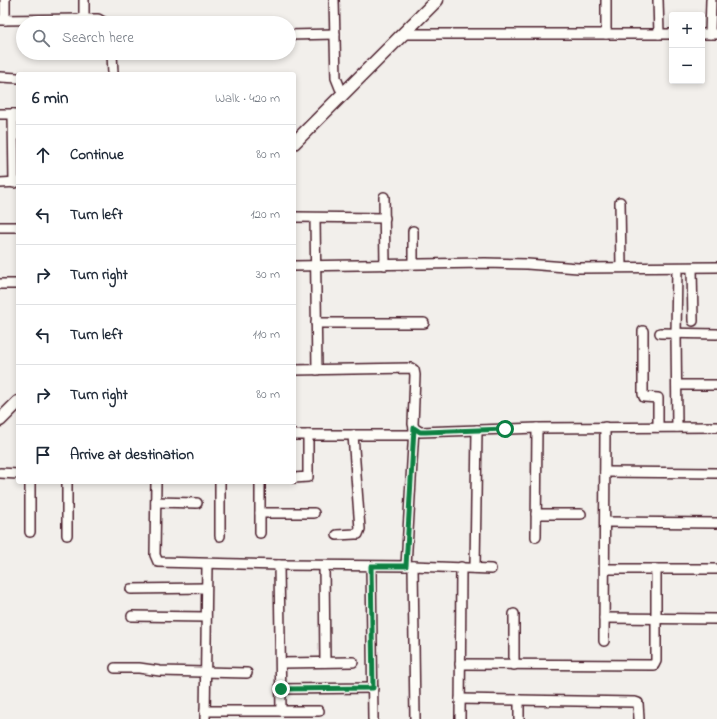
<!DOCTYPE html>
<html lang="en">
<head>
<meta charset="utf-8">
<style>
  :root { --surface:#fff; --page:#f2f2f3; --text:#1f2937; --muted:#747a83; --line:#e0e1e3 }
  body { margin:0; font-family:"Indie Flower",sans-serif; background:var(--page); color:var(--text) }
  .controls { position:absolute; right:12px; top:12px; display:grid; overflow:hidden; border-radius:4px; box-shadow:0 2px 6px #0003 }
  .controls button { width:36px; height:36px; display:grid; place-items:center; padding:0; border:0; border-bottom:1px solid var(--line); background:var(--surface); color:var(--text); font:20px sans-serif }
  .stop { position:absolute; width:12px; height:12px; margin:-9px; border:3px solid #0b8043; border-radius:50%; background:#fff }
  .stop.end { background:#0b8043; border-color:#fff; box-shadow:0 1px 4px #0008 }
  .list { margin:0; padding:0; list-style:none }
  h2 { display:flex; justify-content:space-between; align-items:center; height:52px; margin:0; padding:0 16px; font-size:17px }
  h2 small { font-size:13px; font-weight:400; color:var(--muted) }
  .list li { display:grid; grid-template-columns:26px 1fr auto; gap:12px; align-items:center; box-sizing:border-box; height:60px; padding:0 16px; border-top:1px solid var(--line) }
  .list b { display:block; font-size:15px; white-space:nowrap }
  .list em { font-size:13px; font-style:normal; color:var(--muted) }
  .icon { flex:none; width:22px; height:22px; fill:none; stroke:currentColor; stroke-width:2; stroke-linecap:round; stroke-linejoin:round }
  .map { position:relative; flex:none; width:717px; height:719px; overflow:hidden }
  .search { position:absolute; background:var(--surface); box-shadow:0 2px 6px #0003; left:16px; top:16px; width:280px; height:44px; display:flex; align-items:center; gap:10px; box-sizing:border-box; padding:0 14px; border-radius:22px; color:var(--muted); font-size:15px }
  .panel { position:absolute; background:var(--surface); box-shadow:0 2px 6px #0003; left:16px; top:72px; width:280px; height:412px; border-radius:4px }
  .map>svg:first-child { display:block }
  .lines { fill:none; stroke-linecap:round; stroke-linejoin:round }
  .street-casing { stroke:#4a1f2b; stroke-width:12 }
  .secondary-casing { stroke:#4a1f2b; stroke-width:15 }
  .street { stroke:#fdfcf7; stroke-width:9 }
  .secondary { stroke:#fdfcf7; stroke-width:12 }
  .route { stroke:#0b8043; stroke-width:5 }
</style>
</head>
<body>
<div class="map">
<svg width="717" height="719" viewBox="0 0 717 719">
  <rect width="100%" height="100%" fill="#f2efeb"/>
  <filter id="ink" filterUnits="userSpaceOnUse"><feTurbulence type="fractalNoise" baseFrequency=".025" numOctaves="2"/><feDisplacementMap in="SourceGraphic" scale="8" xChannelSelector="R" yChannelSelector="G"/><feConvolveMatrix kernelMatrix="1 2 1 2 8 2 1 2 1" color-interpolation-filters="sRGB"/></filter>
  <g filter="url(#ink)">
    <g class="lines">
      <defs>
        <g id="street">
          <polyline points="334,0 336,78 340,88 344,92"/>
          <polyline points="658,0 659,34"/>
          <polyline points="84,19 84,0"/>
          <polyline points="0,20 84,19 98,19 105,23"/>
          <polyline points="5,20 5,0"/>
          <polyline points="403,34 672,34"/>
          <polyline points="606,34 606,0"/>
          <polyline points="702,34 717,34"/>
          <polyline points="710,34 711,0"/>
          <polyline points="289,35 335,34"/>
          <polyline points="112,53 113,74"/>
          <polyline points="0,77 18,78"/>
          <polyline points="0,114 18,114"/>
          <polyline points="13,114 14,183"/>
          <polyline points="0,183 18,182"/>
          <polyline points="384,197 385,265"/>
          <polyline points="620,202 621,267"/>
          <polyline points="294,217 385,218"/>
          <polyline points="315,218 317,370"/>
          <polyline points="0,227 18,227"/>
          <polyline points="413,231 413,264"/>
          <polyline points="294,266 485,263 527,264 578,268 717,267"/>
          <polyline points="692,268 693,321"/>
          <polyline points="0,284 18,284"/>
          <polyline points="316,323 424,323"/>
          <polyline points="643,331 643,394 644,397 658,398 658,427"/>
          <polyline points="660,333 717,334"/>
          <polyline points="294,370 411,368 414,370 415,375 413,424 414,428 420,432 537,428 717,427"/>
          <polyline points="677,385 717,385"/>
          <polyline points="677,427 676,334 677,268"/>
          <polyline points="294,435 414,435"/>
          <polyline points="605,472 717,473"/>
          <polyline points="0,473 18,474"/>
          <polyline points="294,478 308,477 308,435"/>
          <polyline points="30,482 30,532"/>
          <polyline points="67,482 67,535"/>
          <polyline points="156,482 155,555 158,562 279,565 413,566 491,569"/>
          <polyline points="260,482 260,533"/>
          <polyline points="156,502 197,503"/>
          <polyline points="260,513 314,513"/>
          <polyline points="536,514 581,514"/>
          <polyline points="605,522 717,523"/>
          <polyline points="337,535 355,534 358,534 360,529 353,435"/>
          <polyline points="220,536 220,482"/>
          <polyline points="536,537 537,428"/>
          <polyline points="279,565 281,711"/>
          <polyline points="324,566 325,662"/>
          <polyline points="371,566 373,719"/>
          <polyline points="406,566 414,428"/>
          <polyline points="413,566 415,719"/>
          <polyline points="475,568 477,430"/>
          <polyline points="605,569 717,569"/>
          <polyline points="131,589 206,588"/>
          <polyline points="132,616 206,617"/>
          <polyline points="604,618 717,619"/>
          <polyline points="604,641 605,427"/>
          <polyline points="281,663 353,662"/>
          <polyline points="460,664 654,665 656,661 656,569"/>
          <polyline points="514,665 514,614"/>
          <polyline points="115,668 139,668 160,671 247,673"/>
          <polyline points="281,689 373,688"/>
          <polyline points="460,699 635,702 638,703 639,719"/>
          <polyline points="205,711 319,711"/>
          <polyline points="205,719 207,564"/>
          <polyline points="460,719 461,567"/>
          <polyline points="519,719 519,700"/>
        </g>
        <g id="secondary">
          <polyline points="294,143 437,0"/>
          <polyline points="0,420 18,402"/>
        </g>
      </defs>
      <use href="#street" class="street-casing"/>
      <use href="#secondary" class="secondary-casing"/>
      <use href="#street" class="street"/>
      <use href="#secondary" class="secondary"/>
    </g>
  </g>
  <g class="lines" filter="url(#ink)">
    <polyline class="route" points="281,689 373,688 371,566 406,566 414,428 420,432 426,432 505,429"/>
  </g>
</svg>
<div class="controls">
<button>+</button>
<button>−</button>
</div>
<div class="stop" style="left:505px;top:429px"></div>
<div class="stop end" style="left:281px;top:689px"></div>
<div class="search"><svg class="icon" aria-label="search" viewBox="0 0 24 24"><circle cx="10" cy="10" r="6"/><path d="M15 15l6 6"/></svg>Search here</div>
<section class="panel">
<h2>6 min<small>Walk · 420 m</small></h2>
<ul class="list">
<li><svg class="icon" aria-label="ahead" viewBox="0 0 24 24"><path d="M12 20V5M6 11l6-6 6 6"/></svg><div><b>Continue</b></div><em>80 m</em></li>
<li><svg class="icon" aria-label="left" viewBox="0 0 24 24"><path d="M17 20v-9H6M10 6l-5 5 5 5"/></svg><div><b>Turn left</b></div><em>120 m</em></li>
<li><svg class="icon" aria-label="right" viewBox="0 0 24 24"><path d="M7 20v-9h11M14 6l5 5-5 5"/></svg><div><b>Turn right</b></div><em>30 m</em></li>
<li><svg class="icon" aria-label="left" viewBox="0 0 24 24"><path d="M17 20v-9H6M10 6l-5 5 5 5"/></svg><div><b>Turn left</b></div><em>110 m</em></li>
<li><svg class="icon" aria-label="right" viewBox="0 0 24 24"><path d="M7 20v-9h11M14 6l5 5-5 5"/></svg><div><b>Turn right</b></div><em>80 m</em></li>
<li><svg class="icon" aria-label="arrive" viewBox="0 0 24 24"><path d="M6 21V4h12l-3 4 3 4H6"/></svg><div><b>Arrive at destination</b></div></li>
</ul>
</section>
</div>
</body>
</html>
